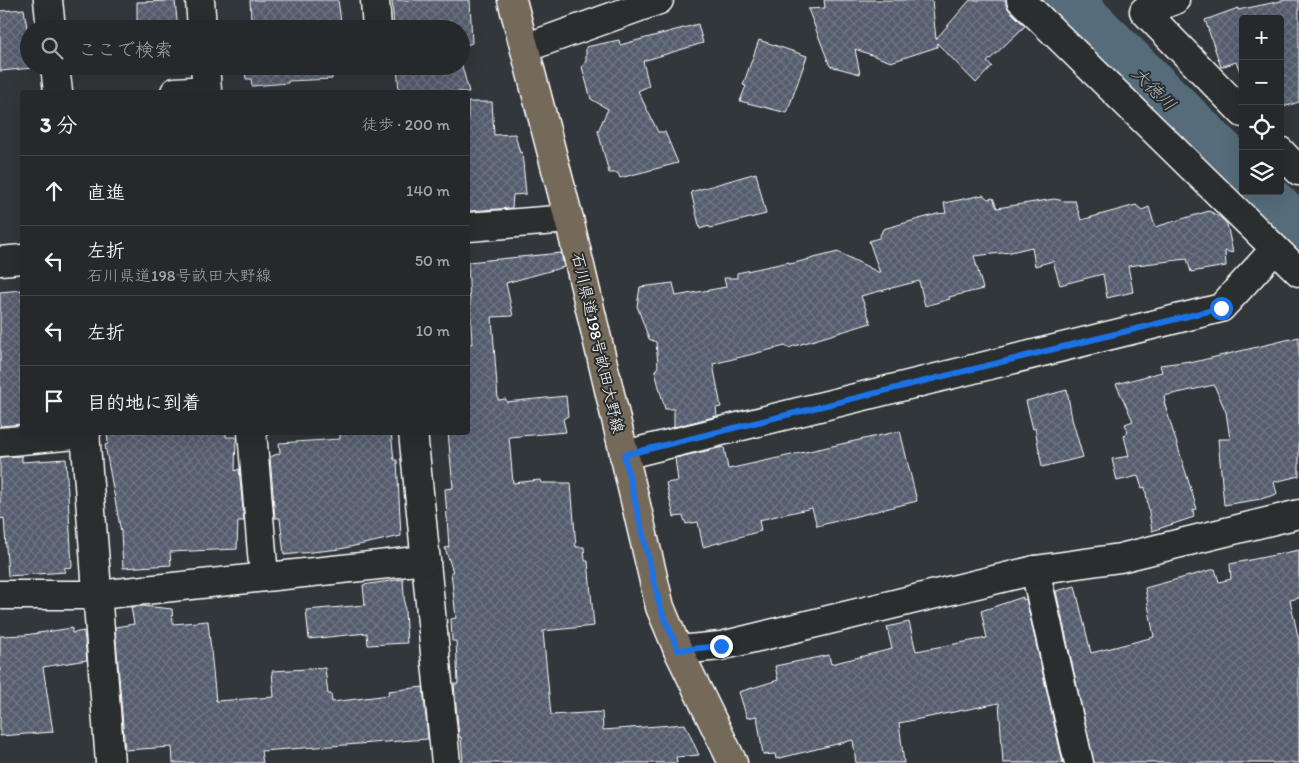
<!DOCTYPE html>
<html lang="ja">
<head>
<meta charset="utf-8">
<style>
  :root { --surface:#26292c; --page:#2e3134; --text:#f1f3f6; --muted:#a4a6a9; --line:#424548 }
  body { margin:0; font-family:Itim,"Klee One",sans-serif; background:var(--page); color:var(--text) }
  .controls { position:absolute; right:15px; top:15px; display:grid; overflow:hidden; border-radius:5px; box-shadow:0 5px 20px #0002 }
  .controls button { width:45px; height:45px; display:grid; place-items:center; padding:0; border:0; border-bottom:1px solid var(--line); background:var(--surface); color:var(--text); font:25px sans-serif }
  .stop { position:absolute; width:15px; height:15px; margin:-11px; border:4px solid #1a73e8; border-radius:50%; background:#fff }
  .stop.end { background:#1a73e8; border-color:#fff; box-shadow:0 1px 5px #0008 }
  .list { margin:0; padding:0; list-style:none }
  h2 { display:flex; justify-content:space-between; align-items:center; height:65px; margin:0; padding:0 20px; font-size:21px }
  h2 small { font-size:16px; font-weight:400; color:var(--muted) }
  .list li { display:grid; grid-template-columns:32px 1fr auto; gap:15px; align-items:center; box-sizing:border-box; height:70px; padding:0 20px; border-top:1px solid var(--line) }
  .list b { display:block; font-size:19px; white-space:nowrap }
  .list p { margin:0; font-size:16px; white-space:nowrap; color:var(--muted) }
  .list em { font-size:16px; font-style:normal; color:var(--muted) }
  .icon { flex:none; width:28px; height:28px; fill:none; stroke:currentColor; stroke-width:2; stroke-linecap:round; stroke-linejoin:round }
  .map { position:relative; flex:none; width:1299px; height:763px; overflow:hidden }
  .search { position:absolute; background:var(--surface); box-shadow:0 5px 20px #0002; left:20px; top:20px; width:450px; height:55px; display:flex; align-items:center; gap:12px; box-sizing:border-box; padding:0 18px; border-radius:28px; color:var(--muted); font-size:19px }
  .panel { position:absolute; background:var(--surface); box-shadow:0 5px 20px #0002; left:20px; top:90px; width:450px; height:345px; border-radius:5px }
  .map>svg:first-child { display:block }
  .lines { fill:none; stroke-linecap:round; stroke-linejoin:round }
  .river { stroke:#566c7a; stroke-width:52 }
  .building { fill:url(#building-cross-hatch); stroke:#fff }
  .minor-casing { stroke:#fff; stroke-width:31 }
  .major-casing { stroke:#fff; stroke-width:31 }
  .minor { stroke:#2a2d2e; stroke-width:28 }
  .major { stroke:#746a5a; stroke-width:28 }
  .route { stroke:#1a73e8; stroke-width:6 }
  .labels { text-anchor:middle; dominant-baseline:central; stroke-width:4; stroke-linejoin:round; paint-order:stroke }
  .street-label { font-size:16px; fill:#fff; stroke:#2a2d2e }
  .water-label { font-size:18px; font-style:italic; fill:#aab6bc; stroke:#2a2d2e }
</style>
</head>
<body>
<div class="map">
<svg width="1299" height="763" viewBox="0 0 1299 763">
  <defs>
    <pattern id="building-cross-hatch" width="8" height="8" patternUnits="userSpaceOnUse" patternTransform="scale(1.25)"><rect width="8" height="8" fill="#545d6e"/><path d="M0 0l8 8M0 8l8-8" fill="none" stroke="#6e7584"/></pattern>
  </defs>
  <rect width="100%" height="100%" fill="#32373b"/>
  <filter id="ink" filterUnits="userSpaceOnUse"><feTurbulence type="fractalNoise" baseFrequency=".02" numOctaves="2"/><feDisplacementMap in="SourceGraphic" scale="10" xChannelSelector="R" yChannelSelector="G"/><feConvolveMatrix kernelMatrix="1 2 1 2 8 2 1 2 1" color-interpolation-filters="sRGB"/></filter>
  <g filter="url(#ink)">
    <g class="lines">
      <g class="river">
        <polyline points="1065,0 1243,177"/>
        <polyline points="1257,191 1299,233"/>
      </g>
    </g>
    <g class="building">
      <polygon points="250,0 338,0 342,29 240,29 250,27 249,19 251,19"/>
      <polygon points="392,0 470,0 472,43 461,47 461,29 394,29"/>
      <polygon points="824,0 932,0 936,39 970,0 1006,0 1006,5 1010,11 1025,26 987,62 992,66 976,83 937,43 937,47 891,62 855,49 860,74 830,66 808,9 825,8"/>
      <polygon points="1286,0 1299,0 1299,102 1280,108 1280,19 1243,19 1243,78 1236,62 1221,67 1205,20 1238,8 1238,10"/>
      <polygon points="175,1 178,29 137,29 137,2"/>
      <polygon points="24,9 29,40 29,66 33,66 33,68 0,71 0,11"/>
      <polygon points="698,24 703,43 643,61 649,86 638,91 658,132 665,132 678,163 620,178 618,173 609,173 598,131 608,109 591,99 582,67 586,61 586,47 619,40 620,45"/>
      <polygon points="759,40 807,56 787,113 740,101 746,86 743,85"/>
      <polygon points="461,62 469,92 399,92 397,66 461,66"/>
      <polygon points="244,66 339,66 339,72 332,72 332,79 288,81 288,83 252,86 251,79 246,79"/>
      <polygon points="468,102 492,102 494,135 515,134 520,153 522,152 526,194 513,195 512,208 468,211"/>
      <polygon points="756,173 766,214 710,228 709,226 700,229 691,192"/>
      <polygon points="983,195 988,199 993,198 997,208 1054,199 1065,201 1075,201 1081,220 1136,205 1142,210 1149,207 1155,227 1209,211 1220,217 1227,224 1233,253 1225,251 1226,266 1191,272 1187,259 1128,266 1133,292 1107,298 1103,274 1060,285 1053,261 1035,266 1032,247 1011,252 974,256 983,289 949,297 950,299 925,306 919,281 861,296 871,323 788,348 785,346 713,364 721,407 716,408 717,416 674,427 674,409 665,409 655,372 658,366 656,342 649,339 637,306 640,287 673,283 676,296 726,287 724,278 737,278 737,273 789,262 790,264 838,252 880,273 869,241 879,238 883,229 937,214 946,213 944,203"/>
      <polygon points="561,253 564,267 506,283 513,316 492,317 498,400 506,399 506,402 566,396 568,416 563,419 566,432 509,437 513,483 540,480 541,483 571,483 576,547 584,547 585,561 588,561 594,626 543,631 551,715 602,712 603,730 685,724 699,755 676,757 677,763 463,763 461,737 459,737 454,684 458,684 456,641 452,641 451,619 456,618 451,572 453,572 445,548 449,547 445,489 453,488 448,432 468,432 468,344 472,344 468,262"/>
      <polygon points="22,290 22,356 20,356 22,424 0,426 0,292"/>
      <polygon points="1299,337 1299,476 1274,482 1277,494 1261,499 1224,505 1218,439 1230,439 1226,412 1214,385 1164,396 1165,402 1164,402 1197,509 1193,510 1194,517 1152,531 1145,487 1142,488 1138,476 1117,481 1112,459 1129,456 1124,436 1128,432 1125,424 1133,421 1116,384 1162,372 1160,365 1190,361 1190,363"/>
      <polygon points="1067,390 1072,419 1083,457 1042,467 1035,428 1033,429 1026,401"/>
      <polygon points="900,431 917,501 817,526 812,508 759,520 761,531 703,547 698,522 686,524 683,516 674,517 666,483 678,481 675,458 724,447 728,469"/>
      <polygon points="107,432 226,432 226,437 236,437 235,471 239,469 244,521 238,521 237,549 170,552 171,565 123,568 121,532 105,445 108,444"/>
      <polygon points="340,432 391,432 394,460 397,460 401,536 340,549 284,555 280,518 275,518 270,457 280,453 279,443 340,439"/>
      <polygon points="22,456 22,462 66,459 72,567 64,568 66,572 8,576 4,518 0,519 0,457"/>
      <polygon points="1299,550 1299,598 1290,600 1299,641 1299,763 1094,763 1056,591 1075,586 1091,653 1154,637 1145,588 1215,569 1219,582 1231,579 1230,564"/>
      <polygon points="403,579 407,643 368,645 367,633 309,639 306,610 365,605 363,585"/>
      <polygon points="1023,597 1023,600 1026,599 1063,763 1003,763 999,703 899,723 904,763 856,763 853,740 776,759 775,754 763,755 757,716 747,718 739,692 778,680 775,666 829,655 831,664 892,649 887,627 909,622 916,651 987,638 981,611"/>
      <polygon points="143,606 172,609 173,624 208,621 216,701 274,697 272,671 325,668 328,694 331,694 332,702 389,695 388,691 423,687 428,739 261,751 263,763 173,763 172,747 125,750 115,627 134,624 131,607"/>
      <polygon points="72,628 72,633 84,631 87,660 43,667 53,732 0,736 0,636 25,635"/>
    </g>
    <g class="lines">
      <defs>
        <g id="minor">
          <polyline points="48,0 51,29"/>
          <polyline points="200,0 202,29"/>
          <polyline points="375,0 377,29"/>
          <polyline points="1021,0 1299,272"/>
          <polyline points="1175,0 1144,11 1243,113"/>
          <polyline points="525,48 659,0"/>
          <polyline points="55,66 58,92"/>
          <polyline points="175,92 207,90 205,66"/>
          <polyline points="1280,151 1299,171"/>
          <polyline points="468,227 569,219"/>
          <polyline points="0,261 22,259"/>
          <polyline points="85,432 110,763"/>
          <polyline points="252,432 264,577"/>
          <polyline points="413,432 446,763"/>
          <polyline points="0,442 86,434"/>
          <polyline points="624,455 1221,308 1275,249"/>
          <polyline points="1035,570 1079,763"/>
          <polyline points="0,595 98,595 426,560"/>
          <polyline points="678,650 721,646 1035,570 1120,558 1299,514"/>
        </g>
        <polyline id="major" points="512,0 569,219 660,607 678,650 733,763"/>
      </defs>
      <use href="#minor" class="minor-casing"/>
      <use href="#major" class="major-casing"/>
      <use href="#minor" class="minor"/>
      <use href="#major" class="major"/>
    </g>
  </g>
  <g class="lines" filter="url(#ink)">
    <polyline class="route" points="721,646 678,650 660,607 624,455 1221,308"/>
  </g>
  <g class="labels">
    <g class="street-label">
      <text transform="translate(598 343) rotate(77)">石川県道198号畝田大野線</text>
    </g>
    <g class="water-label">
      <text transform="translate(1154 89) rotate(45)">大徳川</text>
    </g>
  </g>
</svg>
<div class="controls">
<button>+</button>
<button>−</button>
<button><svg class="icon" aria-label="locate" viewBox="0 0 24 24"><circle cx="12" cy="12" r="6"/><path d="M12 2v4M12 18v4M2 12h4M18 12h4"/></svg></button>
<button><svg class="icon" aria-label="layers" viewBox="0 0 24 24"><path d="M12 4l9 5-9 5-9-5zM3 14l9 5 9-5"/></svg></button>
</div>
<div class="stop" style="left:1221px;top:308px"></div>
<div class="stop end" style="left:721px;top:646px"></div>
<div class="search"><svg class="icon" aria-label="search" viewBox="0 0 24 24"><circle cx="10" cy="10" r="6"/><path d="M15 15l6 6"/></svg>ここで検索</div>
<section class="panel">
<h2>3 分<small>徒歩 · 200 m</small></h2>
<ul class="list">
<li><svg class="icon" aria-label="ahead" viewBox="0 0 24 24"><path d="M12 20V5M6 11l6-6 6 6"/></svg><div><b>直進</b></div><em>140 m</em></li>
<li><svg class="icon" aria-label="left" viewBox="0 0 24 24"><path d="M17 20v-9H6M10 6l-5 5 5 5"/></svg><div><b>左折</b><p>石川県道198号畝田大野線</p></div><em>50 m</em></li>
<li><svg class="icon" aria-label="left" viewBox="0 0 24 24"><path d="M17 20v-9H6M10 6l-5 5 5 5"/></svg><div><b>左折</b></div><em>10 m</em></li>
<li><svg class="icon" aria-label="arrive" viewBox="0 0 24 24"><path d="M6 21V4h12l-3 4 3 4H6"/></svg><div><b>目的地に到着</b></div></li>
</ul>
</section>
</div>
</body>
</html>
